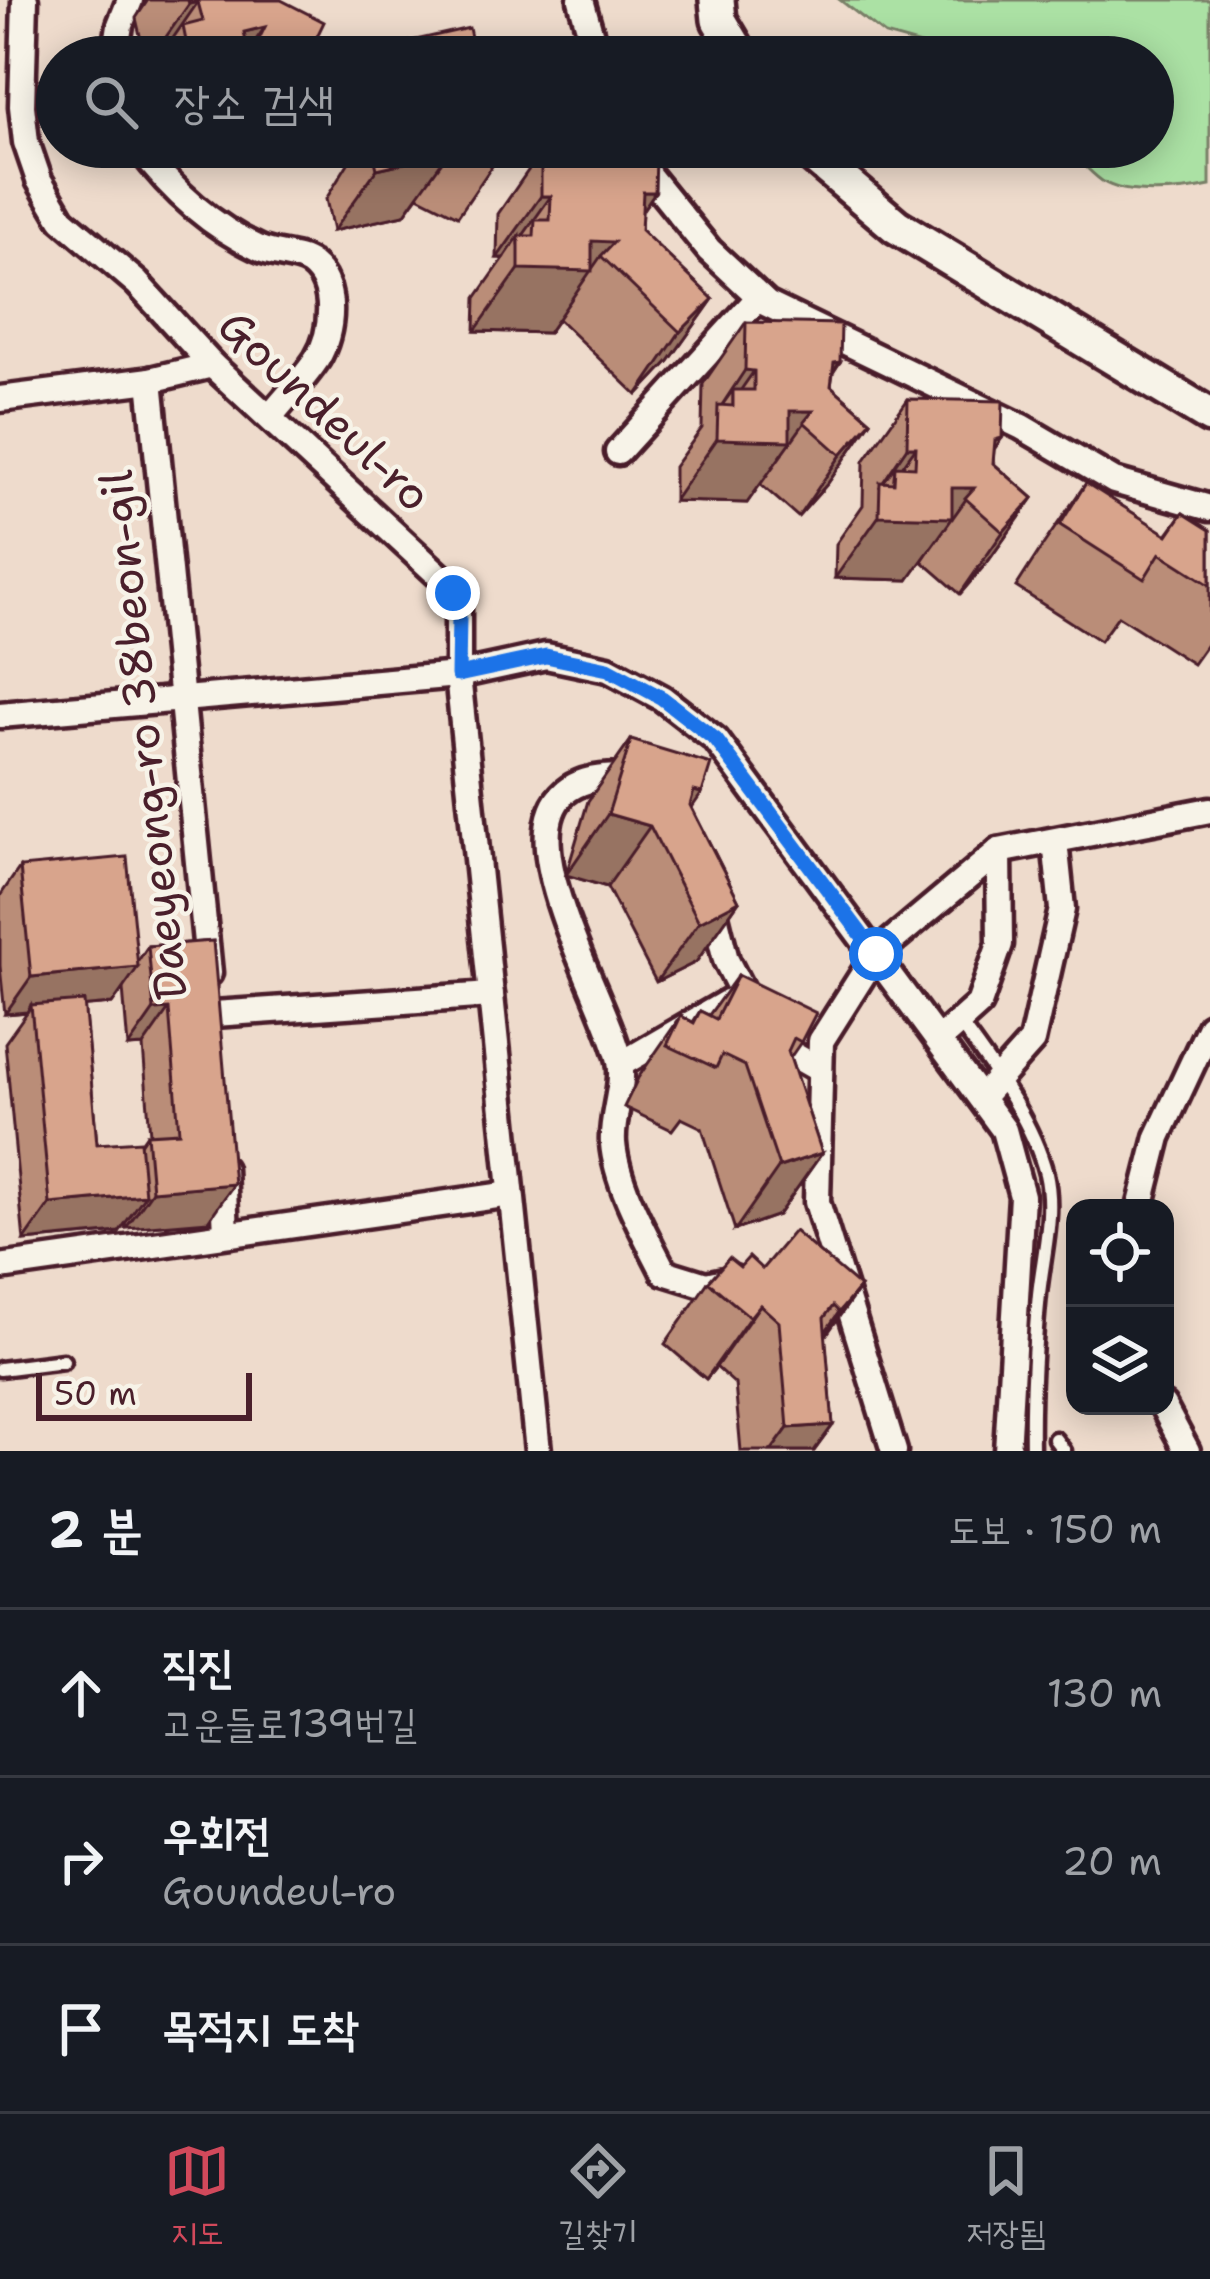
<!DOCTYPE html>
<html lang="ko">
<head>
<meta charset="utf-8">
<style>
  :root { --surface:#171b24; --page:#242831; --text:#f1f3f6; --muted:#9ea1a6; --line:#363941; --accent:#d1495b }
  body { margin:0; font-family:"Shantell Sans","Poor Story",sans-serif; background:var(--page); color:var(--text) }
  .controls { position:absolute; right:36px; bottom:36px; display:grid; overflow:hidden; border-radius:24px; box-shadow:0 6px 30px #0003 }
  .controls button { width:108px; height:108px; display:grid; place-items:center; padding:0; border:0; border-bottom:3px solid var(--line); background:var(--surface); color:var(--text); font:60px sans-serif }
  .scale { position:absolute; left:36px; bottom:30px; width:216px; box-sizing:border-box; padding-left:12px; border:6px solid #4a1f2b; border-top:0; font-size:33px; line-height:42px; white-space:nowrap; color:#4a1f2b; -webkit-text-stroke:9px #f7f3e8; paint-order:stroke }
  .stop { position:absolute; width:36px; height:36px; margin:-27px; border:9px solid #1a73e8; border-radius:50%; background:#fff }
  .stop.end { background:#1a73e8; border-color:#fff; box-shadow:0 3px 12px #0008 }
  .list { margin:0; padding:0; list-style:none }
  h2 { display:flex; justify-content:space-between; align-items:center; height:156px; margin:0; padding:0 48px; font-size:51px }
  h2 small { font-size:39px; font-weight:400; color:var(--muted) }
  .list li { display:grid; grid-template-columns:78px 1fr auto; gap:36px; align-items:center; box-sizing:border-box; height:168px; padding:0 48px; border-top:3px solid var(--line) }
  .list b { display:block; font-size:45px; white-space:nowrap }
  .list p { margin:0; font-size:39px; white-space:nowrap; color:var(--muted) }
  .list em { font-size:39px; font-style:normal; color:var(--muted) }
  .icon { flex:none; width:66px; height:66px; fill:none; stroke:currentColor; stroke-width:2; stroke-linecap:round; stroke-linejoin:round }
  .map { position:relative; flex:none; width:1210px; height:1451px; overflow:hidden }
  .search { position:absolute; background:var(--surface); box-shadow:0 6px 30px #0003; left:36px; right:36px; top:36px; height:132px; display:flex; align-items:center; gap:30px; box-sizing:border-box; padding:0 42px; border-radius:66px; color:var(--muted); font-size:45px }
  .sheet { height:660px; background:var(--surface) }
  nav { display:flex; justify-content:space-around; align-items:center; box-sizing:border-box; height:168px; border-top:3px solid var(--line); background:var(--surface); font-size:33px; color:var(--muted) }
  nav a { display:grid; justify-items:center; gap:6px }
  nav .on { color:var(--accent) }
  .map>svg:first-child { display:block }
  .green { fill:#abe1a4; stroke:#7a8068; stroke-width:3 }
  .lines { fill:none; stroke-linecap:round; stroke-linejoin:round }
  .lane-casing { stroke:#4a1f2b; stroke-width:21 }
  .street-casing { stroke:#4a1f2b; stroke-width:33 }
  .secondary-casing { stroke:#4a1f2b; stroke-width:42 }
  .lane { stroke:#f7f3e8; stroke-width:12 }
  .street { stroke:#f7f3e8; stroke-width:24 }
  .secondary { stroke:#f7f3e8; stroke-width:33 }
  .wall { fill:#ba8d78; stroke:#4a1f2b; stroke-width:3; fill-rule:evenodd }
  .shaded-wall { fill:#977362; stroke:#4a1f2b; stroke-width:3 }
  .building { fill:#d8a48c; stroke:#4a1f2b; stroke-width:3 }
  .route { stroke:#1a73e8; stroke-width:15 }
  .labels { text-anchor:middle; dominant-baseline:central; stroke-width:9; stroke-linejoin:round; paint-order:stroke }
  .street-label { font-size:45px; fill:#4a1f2b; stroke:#f7f3e8 }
</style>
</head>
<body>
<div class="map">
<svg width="1210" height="1451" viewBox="0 0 1210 1451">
  <rect width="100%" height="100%" fill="#eedbcc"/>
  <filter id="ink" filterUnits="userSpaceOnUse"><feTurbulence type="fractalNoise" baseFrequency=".00833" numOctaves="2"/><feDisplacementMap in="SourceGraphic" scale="24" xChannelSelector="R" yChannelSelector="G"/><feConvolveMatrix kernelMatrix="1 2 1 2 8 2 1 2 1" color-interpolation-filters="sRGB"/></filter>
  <g filter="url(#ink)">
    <path class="green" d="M840 0H1210V186C1183 192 1126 197 1102 181 1089 172 1078 158 1066 147H1153V57H949L943 51 885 35Z"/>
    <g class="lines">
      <defs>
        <g id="lane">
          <path d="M959 1022C992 1068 1032 1119 1046 1174 1055 1213 1043 1255 1039 1294 1034 1346 1031 1399 1032 1451"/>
          <polyline points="0,1369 63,1361"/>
          <polyline points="1055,1439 1064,1451"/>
        </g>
        <g id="street">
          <polyline points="25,0 22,106 26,142 39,180 62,219 137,283 212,365 444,580 458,603 458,675 538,1451"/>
          <polyline points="581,0 597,57"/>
          <polyline points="115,57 120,25 130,0"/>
          <path d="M139 147C171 190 209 225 258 248 274 256 298 254 311 264 338 285 333 333 317 359 304 379 285 398 270 417"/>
          <polyline points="634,147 649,176 709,250 767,304 1022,427 1114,481 1210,508"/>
          <polyline points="150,380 209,973"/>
          <polyline points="0,399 150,380 212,365"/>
          <polyline points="618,452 759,297"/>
          <polyline points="0,715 458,675 546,656 608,669 662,698 716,740 1004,1130 1022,1196 1007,1451"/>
          <path d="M634 778C457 762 604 985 620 1061 625 1087 611 1117 613 1143 616 1184 646 1236 664 1272L706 1285 734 1279"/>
          <polyline points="712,903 726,960 749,1005"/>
          <polyline points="214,1014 491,995"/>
          <polyline points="769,1033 792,1054 820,1070"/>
          <polyline points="940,1039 979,1004 1000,944 999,851"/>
          <polyline points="621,1064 738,996"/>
          <polyline points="981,1098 1032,1041 1062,909 1055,841"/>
          <polyline points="223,1169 226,1233"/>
          <polyline points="1140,1208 1158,1137 1210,1026"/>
          <polyline points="0,1267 511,1194"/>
          <polyline points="1163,1406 1187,1451"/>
          <polyline points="894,1451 817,1202 821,1041 876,954 999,851 1210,810"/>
        </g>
        <g id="secondary">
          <polyline points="717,0 719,20 741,57"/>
          <polyline points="803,147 896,226 1210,416"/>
        </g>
      </defs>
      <use href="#lane" class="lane-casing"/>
      <use href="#street" class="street-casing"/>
      <use href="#secondary" class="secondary-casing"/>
      <use href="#lane" class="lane"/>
      <use href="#street" class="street"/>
      <use href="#secondary" class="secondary"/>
    </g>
    <g class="wall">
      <polygon points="148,0 281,0 307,57 145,57 136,18"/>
      <polygon points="341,147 505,147 458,216 418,196 404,215 333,231 326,199 352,157 344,158"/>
      <polygon points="541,152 655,192 642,211 641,230 713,299 669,361 637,395 558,319 548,333 475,331 476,298 504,258 497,258 498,214"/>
      <polygon points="746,322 840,362 833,373 831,386 871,421 828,483 798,517 760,484 767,473 747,503 674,501 674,467 702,428 703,384"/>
      <polygon points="908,399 1002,438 994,449 993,463 1033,498 989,560 960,594 922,561 929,550 908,580 835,578 836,544 863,505 864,461"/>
      <polygon points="1086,483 1167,535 1183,513 1210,530 1210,640 1193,664 1118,616 1100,641 1016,587 1043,545"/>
      <polygon points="631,740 692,808 739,901 696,962 656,982 607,887 566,875 588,801"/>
      <path d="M20 867 138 961 148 946 213 941 208 1221 126 1228 125 1224 119 1232 24 1241 5 1043 27 1012 5 1014 0 966V896ZM123 989 128 1047 143 1046 150 1134H147L140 1144H97L84 1006 112 1004Z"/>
      <polygon points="738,975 801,1042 790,1058 822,1153 778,1215 735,1230 702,1128 681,1118 672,1130 624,1107 638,1078 681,1016 693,1022 700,1011 709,1015"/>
      <polygon points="740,1267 762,1269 860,1287 825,1337 833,1425 814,1451 741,1451 735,1384 716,1367 706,1379 665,1344 708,1282"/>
    </g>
    <g class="shaded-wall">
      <polygon points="198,2 160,57 152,57 189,4"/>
      <polygon points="265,27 244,57 244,32"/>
      <polygon points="351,147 359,147 352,156 344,158"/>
      <polygon points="448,153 404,215 333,231 377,169"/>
      <polygon points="643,192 655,192 612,254 601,256 548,333 475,331 519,269 592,241"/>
      <polygon points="541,196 551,196 519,241 519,236 504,258 497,258"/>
      <polygon points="713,299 669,361 637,395 680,332"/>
      <polygon points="840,362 806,411 813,411 747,503 674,501 717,439 790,411 834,363"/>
      <polygon points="745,370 754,371 733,401 733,390 718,411"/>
      <polygon points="871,421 828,483 798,517 841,455"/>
      <polygon points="1002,438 967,488 974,488 908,580 835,578 879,516 952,488 995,440"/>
      <polygon points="907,447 916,447 894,478 895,466 879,488"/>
      <polygon points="1033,498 989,560 960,594 1003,532"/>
      <polygon points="694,791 702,793 662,851"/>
      <polygon points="608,814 650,826 607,887 566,875"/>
      <polygon points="739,901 696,962 656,982 699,922"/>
      <polygon points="138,967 112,1004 32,1011 31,1005 27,1012 5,1014 31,977"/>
      <polygon points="169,1009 143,1046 128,1047 154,1010"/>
      <polygon points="822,1153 778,1215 735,1230 779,1167"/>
      <polygon points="234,1184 208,1221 126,1228 152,1191"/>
      <polygon points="145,1195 119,1232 24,1241 50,1204"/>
      <polygon points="860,1287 816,1349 796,1374 839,1312"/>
      <polygon points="760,1305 716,1367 706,1379 750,1317"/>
      <polygon points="833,1425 814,1451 771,1451 788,1428"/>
    </g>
    <g class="building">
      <polygon points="188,0 281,0 324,22 307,57 295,57 259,39 265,27 244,32 249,57 175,57 172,45 186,41 183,26 203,21 198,2 189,4"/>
      <polygon points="469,28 475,57 378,57 376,49"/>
      <polygon points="372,147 446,147 448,153 377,169"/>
      <polygon points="487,147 505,147 501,154"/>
      <polygon points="541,152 656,155 655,192 643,192 641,230 713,299 680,332 601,256 614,242 592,241 592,271 519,269 519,236 534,236 535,220 550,220 551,196 541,196"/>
      <polygon points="746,322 841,324 840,362 834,363 831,386 871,421 841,455 804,422 813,411 790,411 790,441 717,439 718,405 733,406 733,390 754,390 754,371 745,370"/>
      <polygon points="908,399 1003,401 1002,438 995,440 993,463 1033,498 1003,532 965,498 974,488 952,488 952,518 879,516 880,482 894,483 895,466 915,467 916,447 907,447"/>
      <polygon points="1086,483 1168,535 1183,513 1210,530 1210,585 1160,553 1144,579 1060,525"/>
      <polygon points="631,740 711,764 702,793 694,791 690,805 739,901 699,922 650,826 608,814"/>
      <polygon points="127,857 138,967 31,977 20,867"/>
      <polygon points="213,941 234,1184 152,1191 147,1134 179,1132 169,1009 154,1010 148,946"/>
      <polygon points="738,975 816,1013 801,1042 794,1038 788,1051 822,1153 779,1167 745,1066 722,1055 716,1068 667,1045 681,1016 694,1023 700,1011 716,1019"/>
      <polygon points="84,1001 97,1144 140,1141 145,1195 50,1204 31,1005"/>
      <polygon points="794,1231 860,1287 839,1312 833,1306 824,1318 833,1425 788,1428 779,1322 760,1305 750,1317 708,1282 729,1258 740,1267 749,1257 762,1269"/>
    </g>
  </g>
  <g class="lines" filter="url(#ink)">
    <polyline class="route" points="453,593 459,616 458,675 546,656 608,669 662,698 716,740 876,954"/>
  </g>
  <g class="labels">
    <g class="street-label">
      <text transform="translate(325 410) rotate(43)">Goundeul-ro</text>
      <text transform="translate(143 735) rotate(-96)">Daeyeong-ro 38beon-gil</text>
    </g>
  </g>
</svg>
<div class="controls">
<button><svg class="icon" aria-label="locate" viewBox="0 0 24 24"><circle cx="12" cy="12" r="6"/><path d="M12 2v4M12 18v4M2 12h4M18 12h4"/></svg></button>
<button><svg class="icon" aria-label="layers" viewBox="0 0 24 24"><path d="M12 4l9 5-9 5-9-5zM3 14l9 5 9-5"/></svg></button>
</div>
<div class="scale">50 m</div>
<div class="stop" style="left:876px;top:954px"></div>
<div class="stop end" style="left:453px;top:593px"></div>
<div class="search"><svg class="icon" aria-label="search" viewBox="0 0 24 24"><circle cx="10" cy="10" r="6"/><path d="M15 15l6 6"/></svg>장소 검색</div>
</div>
<section class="sheet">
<h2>2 분<small>도보 · 150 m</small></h2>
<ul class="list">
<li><svg class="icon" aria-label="ahead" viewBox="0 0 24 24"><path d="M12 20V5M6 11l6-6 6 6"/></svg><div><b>직진</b><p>고운들로139번길</p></div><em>130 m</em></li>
<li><svg class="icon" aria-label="right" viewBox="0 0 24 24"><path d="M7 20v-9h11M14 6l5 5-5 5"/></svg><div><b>우회전</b><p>Goundeul-ro</p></div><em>20 m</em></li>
<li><svg class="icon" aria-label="arrive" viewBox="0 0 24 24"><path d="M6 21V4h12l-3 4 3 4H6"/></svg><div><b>목적지 도착</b></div></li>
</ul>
</section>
<nav>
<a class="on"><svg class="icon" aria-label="map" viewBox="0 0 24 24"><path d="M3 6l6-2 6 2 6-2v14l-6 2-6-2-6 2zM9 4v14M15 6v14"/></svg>지도</a>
<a><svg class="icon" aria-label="directions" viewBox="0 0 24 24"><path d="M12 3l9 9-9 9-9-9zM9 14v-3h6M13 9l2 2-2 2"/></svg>길찾기</a>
<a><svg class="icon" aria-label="saved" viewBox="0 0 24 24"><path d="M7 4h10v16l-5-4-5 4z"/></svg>저장됨</a>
</nav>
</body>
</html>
